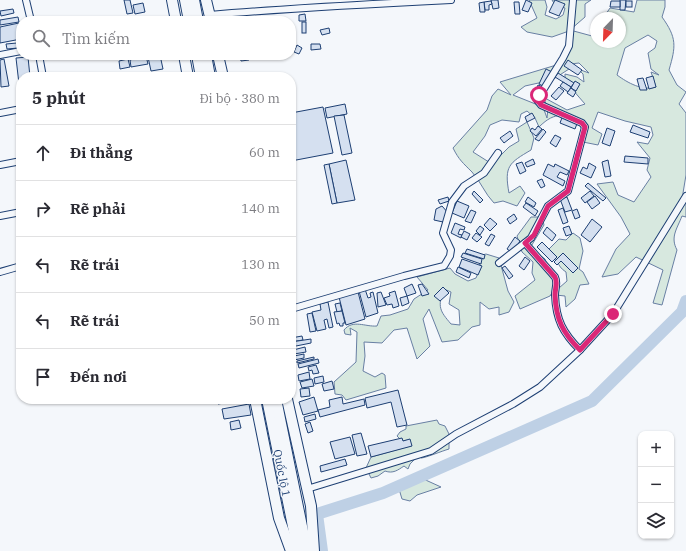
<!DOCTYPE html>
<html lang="vi">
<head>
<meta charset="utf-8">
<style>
  :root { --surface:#fff; --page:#f7f7f7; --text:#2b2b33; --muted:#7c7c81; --line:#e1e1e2 }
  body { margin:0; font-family:"IBM Plex Serif",serif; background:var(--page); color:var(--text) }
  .controls { position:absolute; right:12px; bottom:12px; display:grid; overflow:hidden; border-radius:8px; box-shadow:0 1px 3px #0004 }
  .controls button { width:36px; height:36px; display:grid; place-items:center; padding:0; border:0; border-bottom:1px solid var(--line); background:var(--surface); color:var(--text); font:20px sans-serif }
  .compass { position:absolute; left:590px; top:12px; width:36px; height:36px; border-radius:50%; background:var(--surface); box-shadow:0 1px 3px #0004; rotate:203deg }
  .stop { position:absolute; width:12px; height:12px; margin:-9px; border:3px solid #db2777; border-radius:50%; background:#fff }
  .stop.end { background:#db2777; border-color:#fff; box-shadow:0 1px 4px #0008 }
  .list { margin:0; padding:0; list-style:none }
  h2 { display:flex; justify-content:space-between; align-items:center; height:52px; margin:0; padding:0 16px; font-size:17px }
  h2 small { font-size:13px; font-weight:400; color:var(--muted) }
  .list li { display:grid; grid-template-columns:26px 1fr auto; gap:12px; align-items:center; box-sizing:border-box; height:56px; padding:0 16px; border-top:1px solid var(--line) }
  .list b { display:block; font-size:15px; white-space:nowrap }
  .list em { font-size:13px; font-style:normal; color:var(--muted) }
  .icon { flex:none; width:22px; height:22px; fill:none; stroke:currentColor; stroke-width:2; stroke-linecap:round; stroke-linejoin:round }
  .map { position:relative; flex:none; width:686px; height:551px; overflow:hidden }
  .search { position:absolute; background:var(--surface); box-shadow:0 1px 3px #0004; left:16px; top:16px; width:280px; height:44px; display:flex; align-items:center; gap:10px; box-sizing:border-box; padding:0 14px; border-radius:16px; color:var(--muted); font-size:15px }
  .panel { position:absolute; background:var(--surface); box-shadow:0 1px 3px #0004; left:16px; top:72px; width:280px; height:332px; border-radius:16px }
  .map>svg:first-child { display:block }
  .green { fill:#d7e8df; stroke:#687fa3; fill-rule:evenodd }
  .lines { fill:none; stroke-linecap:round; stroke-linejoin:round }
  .river { stroke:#bed0e5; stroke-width:12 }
  .building { fill:#d5e0f0; stroke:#1d3f73 }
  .minor-casing { stroke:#1d3f73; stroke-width:8 }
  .trunk-casing { stroke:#1d3f73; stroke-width:12 }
  .minor { stroke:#f4f7fb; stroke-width:6 }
  .trunk { stroke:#f4f7fb; stroke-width:10 }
  .route { stroke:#db2777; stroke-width:5 }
  .labels { text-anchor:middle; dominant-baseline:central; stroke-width:3; stroke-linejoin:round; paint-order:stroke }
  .street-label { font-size:11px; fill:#1d3f73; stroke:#f4f7fb }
</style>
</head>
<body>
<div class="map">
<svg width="686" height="551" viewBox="0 0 686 551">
  <rect width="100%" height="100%" fill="#f4f7fb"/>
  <g class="green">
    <path d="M529 0H545L547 7 545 15 556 19 563 15 565 8 555 5 552 0H591L585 4V17L570 30 592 36 596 35V42H620V31L624 26 620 22V18L606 14 610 8 634 12 637 0H665V7L662 17C677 38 676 46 669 70L677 85 686 92 679 104 686 113V175L682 199 686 201V217L682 216C677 229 670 237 677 250L662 305 653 303 663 270 636 257 618 274 602 277 616 249 630 234 621 217 597 184 613 182 618 195 634 202 651 177 647 170 650 158 637 142 648 144 653 135 651 127 625 121 598 112 592 128 602 134 598 145 583 142 585 123C565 115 556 110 539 127L535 118 527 111 521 114 519 122 502 120 490 125 485 136 473 152 492 164 509 147 519 141 516 129 527 122 534 138 531 150C509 163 504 166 509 193L520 186 525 193 517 206 503 201 494 203C485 194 481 182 472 172 463 163 459 160 453 148L487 110 492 96 498 89 511 95 500 82 563 63 568 47 569 31 552 37 527 32 521 27 537 18ZM648 35 657 41 655 48 648 53 651 69 659 75 651 72 656 87C642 91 628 83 617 75L625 48ZM579 63 589 73 578 69 583 74 584 82 577 77 565 74V81L585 104 567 110 543 97 548 108 547 118 543 107 513 95 525 86 552 80 569 69 571 64Z"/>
    <polygon points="531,217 542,217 544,225 530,248 545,259 556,287 550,296 520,309 515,296 535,280 532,273 533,262 522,252 517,236"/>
    <path d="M573 233 580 238 583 251 579 269 583 272 589 284 580 285 575 299 566 307 565 296 556 295 559 288 567 281 566 272C556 266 558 257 548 250L559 239 566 240Z"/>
    <path d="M486 254 499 258 508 291 514 302 509 312 499 315V307L489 309 480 302V325L472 327 458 340 442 342 429 309 423 319 430 346 417 359 407 328 394 330 382 343 364 342 365 356 363 371 375 377 382 373 385 375 386 388 346 400 342 395 335 394 334 382 356 362 357 332 350 328 351 335 345 334 344 330C353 319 365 327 377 326L381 316 390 315 408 309 414 299 428 290 417 277 450 268 455 274 468 281 476 278 480 268 479 256ZM444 289 451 292 449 304 459 310 460 325 451 324C440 311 437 307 444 289Z"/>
    <path d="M437 420 439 424 445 426 449 434V449C442 451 425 458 421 458V453L410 464 408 469 404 466C398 470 393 474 385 471L378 476 371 478 366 468 371 457 410 446 408 440 402 441 397 436 400 432 406 429V426Z"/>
    <polygon points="419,477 441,487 417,495 410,501 402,499 399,489 392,494 383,493"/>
  </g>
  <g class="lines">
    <polyline class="river" points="322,551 317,514 383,493 592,401 682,312 686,301"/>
  </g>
  <g class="building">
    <polygon points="124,0 130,0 133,13 127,14"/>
    <polygon points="491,0 498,0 499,8 493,9"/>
    <polygon points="526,0 532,3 528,12 522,10"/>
    <polygon points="555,0 565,4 559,16 549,12"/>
    <polygon points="620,0 626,0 625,10 620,10"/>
    <polygon points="491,1 492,4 489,5 489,10 485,10 484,2"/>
    <polygon points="611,1 620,1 620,7 610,7"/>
    <rect x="626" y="1" width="6" height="6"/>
    <polygon points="484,2 485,12 480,12 479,3"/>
    <polygon points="514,2 519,2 520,14 515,14"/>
    <polygon points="143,3 145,12 135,14 133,5"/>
    <polygon points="13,9 14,13 1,16 0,11"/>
    <polygon points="305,14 306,21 299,21 299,15"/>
    <polygon points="18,17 19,22 0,25 0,20"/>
    <rect x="302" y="22" width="4" height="11"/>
    <polygon points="19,23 21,39 0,43 0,27"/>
    <polygon points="329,28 330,33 322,35 320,30"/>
    <polygon points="17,43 18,48 7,49 6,44"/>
    <polygon points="311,44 320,44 321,49 311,50"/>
    <polygon points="297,45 302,48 299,54 294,52"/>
    <polygon points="160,55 163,69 151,71 148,57"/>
    <polygon points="240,55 249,55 249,60 241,61"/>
    <polygon points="146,56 148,64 131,67 130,60"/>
    <polygon points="28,57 30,77 21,77 21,84 19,84 16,58"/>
    <polygon points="4,59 9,86 1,87 0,60"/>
    <polygon points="128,59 130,67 120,69 119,61"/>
    <polygon points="568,60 582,70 578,75 564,66"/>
    <polygon points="546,69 552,72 545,87 539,84"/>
    <polygon points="558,73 574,83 571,87 555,77"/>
    <polygon points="653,76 656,87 649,89 646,78"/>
    <polygon points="643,78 647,90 640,90 637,79"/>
    <polygon points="575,81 580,84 576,91 571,88"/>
    <polygon points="563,82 571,87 568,92 560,86"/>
    <polygon points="538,85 543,87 537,100 532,98"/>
    <polygon points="559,87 564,91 556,100 551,96"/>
    <polygon points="571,88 576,92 573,97 567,93"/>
    <polygon points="345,104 347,114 327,118 325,108"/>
    <polygon points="323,107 333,153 291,161 291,113"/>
    <polygon points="532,113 535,118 527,122 525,117"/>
    <polygon points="344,115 352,153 342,155 334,116"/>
    <polygon points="563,115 578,121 575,129 560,123"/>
    <polygon points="633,125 650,132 648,138 630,132"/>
    <polygon points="538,126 542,129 536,136 530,131 532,128 535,130"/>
    <polygon points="607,128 615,131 610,146 602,143"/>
    <polygon points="543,129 546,132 539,141 535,139"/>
    <polygon points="510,131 513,136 504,143 500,138"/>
    <polygon points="555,135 561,138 556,147 550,143"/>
    <polygon points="625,156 648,158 648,164 624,162"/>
    <polygon points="533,159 535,164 527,167 525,163"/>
    <polygon points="346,160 355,200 337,203 329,164"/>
    <polygon points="608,160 611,176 605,177 602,162"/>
    <polygon points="522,162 526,171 520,174 516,164"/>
    <polygon points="589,163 596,167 591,178 580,173 583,167 587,169"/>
    <polygon points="329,164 337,203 332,204 324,165"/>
    <polygon points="548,164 554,167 555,164 569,171 567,175 560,172 557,177 565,181 563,186 543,175"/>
    <polygon points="542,179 545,186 541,188 537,181"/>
    <polygon points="588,183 606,198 603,201 585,186"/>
    <polygon points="474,191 483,200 480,203 472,194"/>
    <polygon points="590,191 594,196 585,203 581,198"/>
    <polygon points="595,196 600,203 592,209 587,202"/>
    <polygon points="448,197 449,201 440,204 438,200"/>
    <polygon points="528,197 536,203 534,207 525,202"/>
    <polygon points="567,197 572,210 565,212 560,199"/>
    <polygon points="457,201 469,206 464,218 452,213"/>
    <polygon points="526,203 538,211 535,216 523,207"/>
    <polygon points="442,206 449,214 443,222 434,220 436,209"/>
    <polygon points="563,208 568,222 563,224 558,210"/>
    <polygon points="577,209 580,217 575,219 572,211"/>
    <polygon points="471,210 476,212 471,223 465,221"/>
    <polygon points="514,214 517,219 510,224 507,219"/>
    <polygon points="490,218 497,224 490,231 484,225"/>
    <polygon points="592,219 602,227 590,242 581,235"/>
    <polygon points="455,223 465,227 464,230 460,229 458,234 462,235 461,238 451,233"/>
    <polygon points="480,226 484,229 480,235 476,231"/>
    <polygon points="569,226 572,234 566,236 563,228"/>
    <polygon points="547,227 556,235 552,241 543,233"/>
    <polygon points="464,231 470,234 467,240 461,237"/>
    <polygon points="476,233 482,237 477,242 472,238"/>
    <polygon points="491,234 495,236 489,246 485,244"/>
    <polygon points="515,237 520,241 513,253 507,249"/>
    <polygon points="542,242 557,257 552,262 537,247"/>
    <polygon points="467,249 485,255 484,259 465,253"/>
    <polygon points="463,253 482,259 481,264 461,257"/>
    <polygon points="563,253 578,268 573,273 561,261 557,265 554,262"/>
    <polygon points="525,257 530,261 524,270 519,266"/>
    <polygon points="462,259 482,266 478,275 459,267"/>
    <polygon points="505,266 513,276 509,279 502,268"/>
    <polygon points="458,267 471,273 469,278 456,272"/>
    <polygon points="412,284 416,293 407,296 404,288"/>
    <polygon points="422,284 429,294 422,296 418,285"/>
    <polygon points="443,287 449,293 440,301 434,296"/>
    <polygon points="365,289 368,298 371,297 370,293 373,292 378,313 366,317 359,291"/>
    <polygon points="395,291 399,306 393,308 392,304 387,305 384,298 390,296 389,293"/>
    <polygon points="358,292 365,319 346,325 339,297"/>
    <polygon points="381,292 386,305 378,307 377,293"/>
    <polygon points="407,296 409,303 402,306 400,298"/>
    <polygon points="328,302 333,327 329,328 327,319 324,320 326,329 317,331 312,312 321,310 320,304"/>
    <polygon points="340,303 342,311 337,312 335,304"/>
    <polygon points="342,311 345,323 343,323 343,326 340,326 339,323 337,324 334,312"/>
    <polygon points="312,313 316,331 310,332 307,314"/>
    <polygon points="302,336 303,340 291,342 291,338"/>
    <polygon points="311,339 311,343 291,347 291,342"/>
    <polygon points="305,347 306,352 294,354 293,350"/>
    <polygon points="304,354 304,358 294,360 294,356"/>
    <polygon points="314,357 314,359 297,363 297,361"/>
    <polygon points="318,359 319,363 299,368 298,364"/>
    <polygon points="316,365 319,373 313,374 312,370 309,371 308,367"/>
    <polygon points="309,372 310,379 299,381 298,375"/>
    <polygon points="323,376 324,382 315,384 314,378"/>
    <polygon points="312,379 314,386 302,388 300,382"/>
    <polygon points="332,381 334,389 324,391 322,384"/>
    <polygon points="309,388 310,396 301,397 300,389"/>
    <polygon points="398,390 407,425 397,427 391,402 367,408 365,398"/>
    <polygon points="314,397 318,411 303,415 299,402"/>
    <polygon points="342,397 343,404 364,399 365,405 320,417 318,410 330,407 329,400"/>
    <polygon points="230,399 230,402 218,404 218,400"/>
    <polygon points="249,404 251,415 224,419 222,409"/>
    <polygon points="315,414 316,419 305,422 304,417"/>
    <polygon points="239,420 241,428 231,430 230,422"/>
    <polygon points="310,422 313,431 308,433 305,424"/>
    <polygon points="361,433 367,454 357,456 352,435"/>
    <polygon points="350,437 355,454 335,459 330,442"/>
    <polygon points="402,438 403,441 410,439 412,446 371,457 368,446"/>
    <polygon points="345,459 347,465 321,472 320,466"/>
  </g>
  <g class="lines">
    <defs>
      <g id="minor">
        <polyline points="26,0 31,21"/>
        <path d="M210 15C290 8 370 4 451 0"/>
        <polyline points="0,55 21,51"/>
        <polyline points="39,55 43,77"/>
        <polyline points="0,113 21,109"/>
        <polyline points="0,165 21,161"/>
        <polyline points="0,216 21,212"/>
        <path d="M525 243 555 277C558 283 555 288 555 295 556 320 563 333 580 350"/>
        <polyline points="499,263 531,238 548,206 568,191 585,127 582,123 541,105 537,100 563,58 569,46 573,0"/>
        <polyline points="0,272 21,266"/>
        <polyline points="291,309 404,276 444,266 450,256 451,250 443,233 452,202 464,186 484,173 498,153"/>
        <polyline points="307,489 431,451 456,434 513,404 540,387 580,350 613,314 686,196"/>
      </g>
      <g id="trunk">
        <polyline points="172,0 176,21"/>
        <polyline points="185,0 189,21"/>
        <polyline points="194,0 198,21"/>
        <polyline points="206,0 211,21"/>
        <polyline points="184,55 188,77"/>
        <polyline points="197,55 201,77"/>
        <polyline points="206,55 210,77"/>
        <polyline points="218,55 223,77"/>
        <polyline points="255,399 279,518 291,551"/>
        <polyline points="267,399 298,551"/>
        <polyline points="276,399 307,551"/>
        <polyline points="287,399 311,506 314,551"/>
      </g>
    </defs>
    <use href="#minor" class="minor-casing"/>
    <use href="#trunk" class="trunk-casing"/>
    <use href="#minor" class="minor"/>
    <use href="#trunk" class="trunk"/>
  </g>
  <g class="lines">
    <path class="route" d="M539 95 537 100 541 105 582 123 585 127 568 191 548 206 534 235 525 243 555 277C558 283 555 288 555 295 556 320 563 333 580 350L613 314"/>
  </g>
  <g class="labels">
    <g class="street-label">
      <text transform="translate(282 473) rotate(79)">Quốc lộ 1</text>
    </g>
  </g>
</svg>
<div class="controls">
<button>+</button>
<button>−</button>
<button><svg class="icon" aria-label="layers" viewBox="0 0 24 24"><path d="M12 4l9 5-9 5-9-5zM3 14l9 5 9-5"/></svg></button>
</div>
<svg class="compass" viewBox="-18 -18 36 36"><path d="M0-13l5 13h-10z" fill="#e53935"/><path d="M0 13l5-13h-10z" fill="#7c7c81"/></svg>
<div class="stop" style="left:539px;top:95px"></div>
<div class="stop end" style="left:613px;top:314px"></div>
<div class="search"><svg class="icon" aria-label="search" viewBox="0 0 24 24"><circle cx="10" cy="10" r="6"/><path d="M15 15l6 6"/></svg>Tìm kiếm</div>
<section class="panel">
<h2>5 phút<small>Đi bộ · 380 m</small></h2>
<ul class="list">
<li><svg class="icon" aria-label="ahead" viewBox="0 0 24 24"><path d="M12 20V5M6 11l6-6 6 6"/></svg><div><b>Đi thẳng</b></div><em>60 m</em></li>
<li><svg class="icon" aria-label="right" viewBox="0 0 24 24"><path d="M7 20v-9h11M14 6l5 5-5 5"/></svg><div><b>Rẽ phải</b></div><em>140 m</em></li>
<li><svg class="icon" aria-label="left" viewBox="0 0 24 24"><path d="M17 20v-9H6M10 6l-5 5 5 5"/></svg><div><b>Rẽ trái</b></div><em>130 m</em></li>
<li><svg class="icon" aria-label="left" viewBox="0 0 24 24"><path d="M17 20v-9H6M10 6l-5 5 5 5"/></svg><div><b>Rẽ trái</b></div><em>50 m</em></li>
<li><svg class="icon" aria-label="arrive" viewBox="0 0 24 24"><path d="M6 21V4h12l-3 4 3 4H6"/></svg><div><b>Đến nơi</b></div></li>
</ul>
</section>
</div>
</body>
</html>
